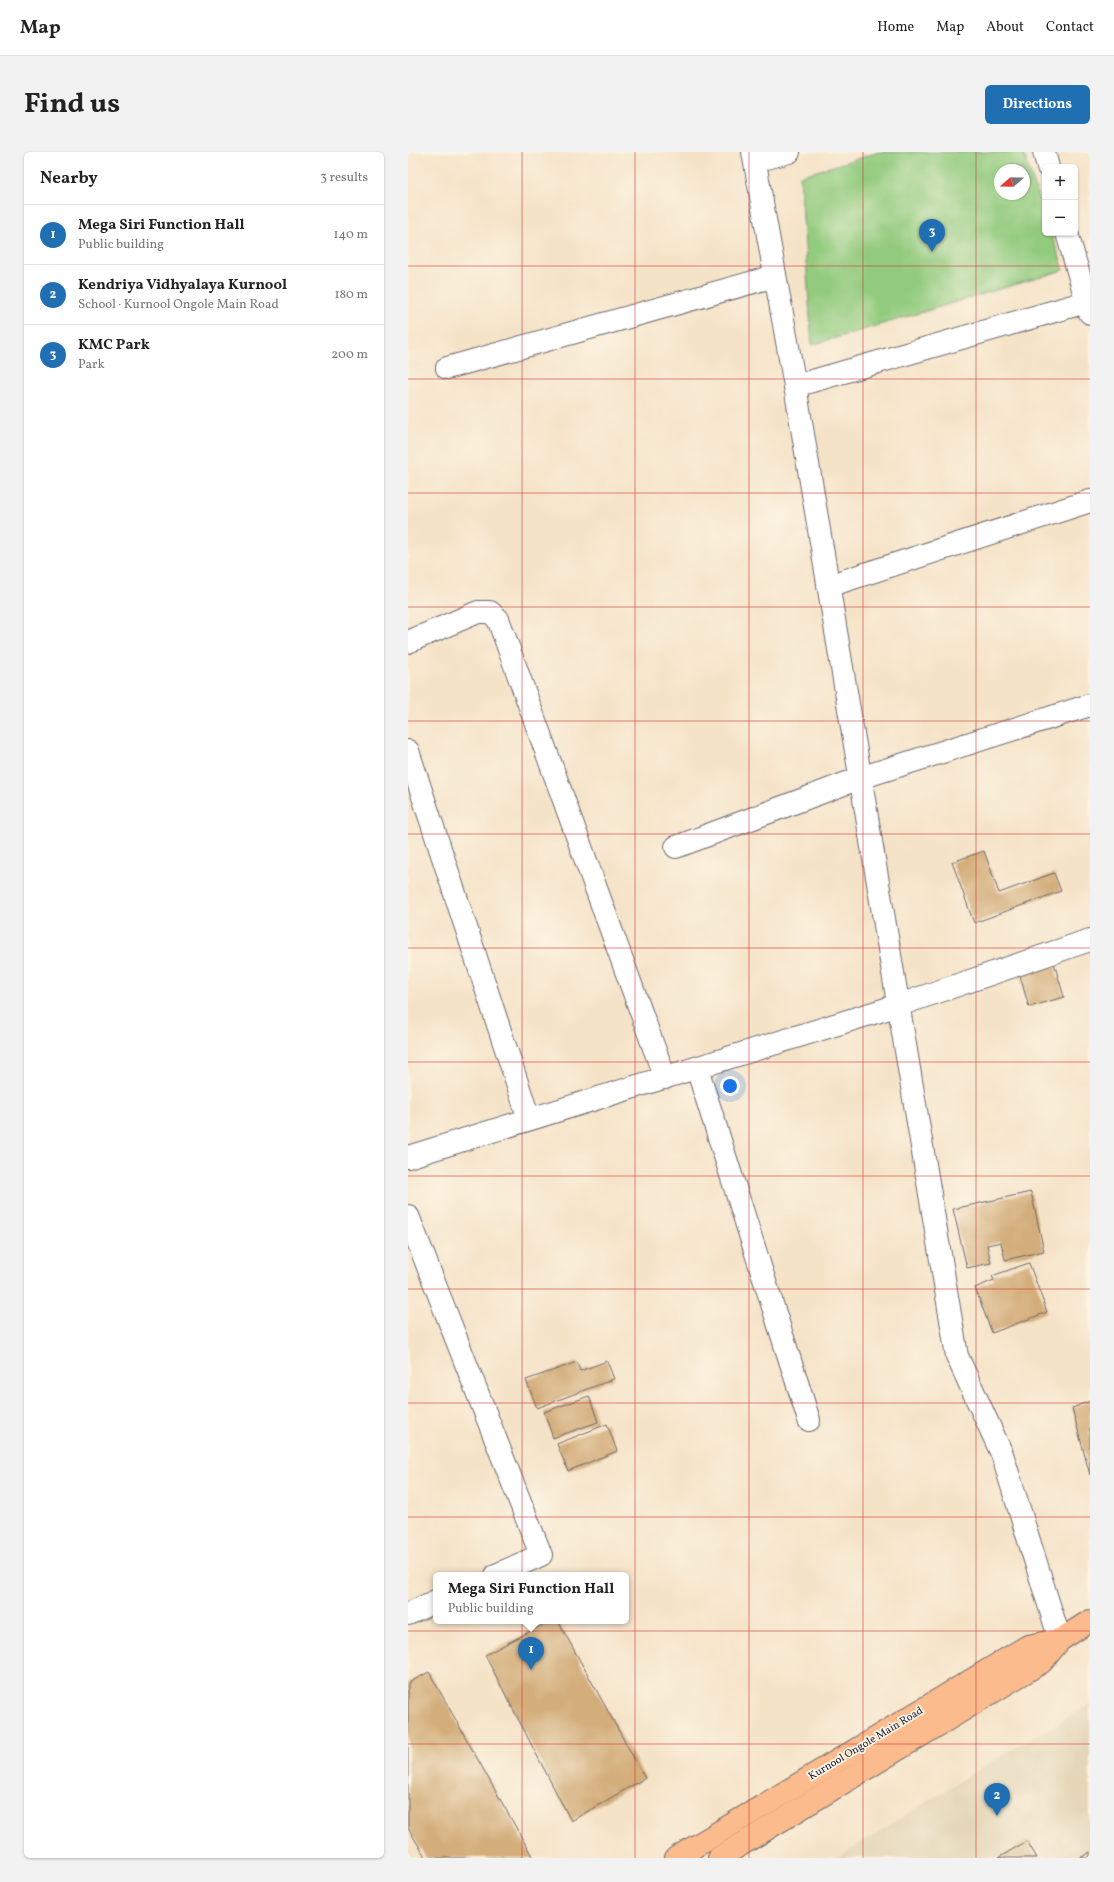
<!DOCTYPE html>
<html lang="en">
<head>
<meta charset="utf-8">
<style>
  :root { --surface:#fff; --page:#f2f2f2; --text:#222; --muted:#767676; --line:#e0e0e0; --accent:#1f6fb2 }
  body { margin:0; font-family:Vollkorn,serif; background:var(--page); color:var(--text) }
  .controls { position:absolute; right:12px; top:12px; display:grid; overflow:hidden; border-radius:6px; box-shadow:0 1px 3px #0004 }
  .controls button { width:36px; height:36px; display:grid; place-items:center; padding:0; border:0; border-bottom:1px solid var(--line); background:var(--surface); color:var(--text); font:20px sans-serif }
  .compass { position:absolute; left:586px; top:12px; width:36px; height:36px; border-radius:50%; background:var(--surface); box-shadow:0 1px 3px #0004; rotate:250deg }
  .you { position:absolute; left:322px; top:934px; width:14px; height:14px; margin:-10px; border:3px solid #fff; border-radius:50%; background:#1a73e8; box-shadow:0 0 0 6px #1a73e833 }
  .badge { display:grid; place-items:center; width:26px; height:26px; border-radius:50%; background:var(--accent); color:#fff; font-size:13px; font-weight:700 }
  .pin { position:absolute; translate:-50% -33px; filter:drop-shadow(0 1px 2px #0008) }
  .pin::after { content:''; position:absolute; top:21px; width:14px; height:12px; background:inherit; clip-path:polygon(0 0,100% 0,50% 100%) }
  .popup { position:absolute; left:25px; top:1420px; width:196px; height:52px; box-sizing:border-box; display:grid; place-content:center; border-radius:6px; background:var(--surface); filter:drop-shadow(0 1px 3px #0005); font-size:13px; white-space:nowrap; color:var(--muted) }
  .popup b { font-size:15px; color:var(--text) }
  .popup::after { content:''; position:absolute; left:50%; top:100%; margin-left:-8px; border:8px solid transparent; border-top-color:var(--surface) }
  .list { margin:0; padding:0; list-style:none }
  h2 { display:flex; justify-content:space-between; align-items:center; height:52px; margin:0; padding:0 16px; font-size:17px }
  h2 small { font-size:13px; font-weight:400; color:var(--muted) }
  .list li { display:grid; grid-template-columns:26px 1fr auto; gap:12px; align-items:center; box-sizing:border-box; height:60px; padding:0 16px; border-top:1px solid var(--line) }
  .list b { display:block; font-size:15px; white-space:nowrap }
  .list p { margin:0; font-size:13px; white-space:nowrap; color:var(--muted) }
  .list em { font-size:13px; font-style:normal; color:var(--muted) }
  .map { position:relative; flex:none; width:682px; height:1706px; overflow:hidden; border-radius:6px }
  header { display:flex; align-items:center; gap:24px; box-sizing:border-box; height:56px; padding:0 20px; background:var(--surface); border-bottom:1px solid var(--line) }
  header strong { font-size:19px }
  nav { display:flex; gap:22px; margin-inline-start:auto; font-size:14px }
  .intro { display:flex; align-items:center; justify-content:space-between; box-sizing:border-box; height:96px; padding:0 24px }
  h1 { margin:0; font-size:28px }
  .button { padding:10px 18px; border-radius:6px; background:var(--accent); color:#fff; font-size:14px; font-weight:700 }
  main { display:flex; gap:24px; padding:0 24px }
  aside { flex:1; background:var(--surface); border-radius:6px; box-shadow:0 1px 3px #0004 }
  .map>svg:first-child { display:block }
  .built { fill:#e4d6b7 }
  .green { fill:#92cb7e; stroke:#5a765c; fill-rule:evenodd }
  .building { fill:#d3ad7a }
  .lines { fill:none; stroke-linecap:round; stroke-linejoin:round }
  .street-casing { stroke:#6c666c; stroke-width:24 }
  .primary-casing { stroke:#6c666c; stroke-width:24 }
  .street { stroke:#fff; stroke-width:22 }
  .primary { stroke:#fbbb8c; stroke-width:22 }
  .grid { fill:none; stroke:#d62828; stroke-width:1; stroke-opacity:0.55 }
  .labels { text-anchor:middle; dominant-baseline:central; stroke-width:3.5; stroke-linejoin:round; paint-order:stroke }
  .street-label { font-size:11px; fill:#22223b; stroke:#fcf5e5 }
</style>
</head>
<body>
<header>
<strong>Map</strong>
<nav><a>Home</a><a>Map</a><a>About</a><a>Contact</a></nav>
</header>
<div class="intro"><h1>Find us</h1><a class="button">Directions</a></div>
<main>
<aside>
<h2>Nearby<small>3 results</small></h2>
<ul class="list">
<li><span class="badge">1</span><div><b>Mega Siri Function Hall</b><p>Public building</p></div><em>140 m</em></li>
<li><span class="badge">2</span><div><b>Kendriya Vidhyalaya Kurnool</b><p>School · Kurnool Ongole Main Road</p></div><em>180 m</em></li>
<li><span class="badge">3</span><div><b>KMC Park</b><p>Park</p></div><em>200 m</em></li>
</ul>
</aside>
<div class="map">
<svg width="682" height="1706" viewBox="0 0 682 1706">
  <rect width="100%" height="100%" fill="#fcf5e5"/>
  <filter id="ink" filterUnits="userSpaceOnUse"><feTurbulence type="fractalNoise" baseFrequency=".025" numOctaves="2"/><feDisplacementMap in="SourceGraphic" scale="8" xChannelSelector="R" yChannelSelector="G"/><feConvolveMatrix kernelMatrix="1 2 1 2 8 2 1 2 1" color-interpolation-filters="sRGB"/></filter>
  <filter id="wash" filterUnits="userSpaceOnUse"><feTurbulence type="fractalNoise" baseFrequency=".012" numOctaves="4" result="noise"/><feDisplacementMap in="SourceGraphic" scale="16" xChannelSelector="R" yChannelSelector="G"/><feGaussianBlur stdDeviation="0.9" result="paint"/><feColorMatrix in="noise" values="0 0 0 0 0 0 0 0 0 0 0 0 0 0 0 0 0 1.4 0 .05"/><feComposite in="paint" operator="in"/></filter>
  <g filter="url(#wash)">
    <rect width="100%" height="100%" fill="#f5e3c8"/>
    <polygon class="built" points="682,1552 682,1706 429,1706 563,1622"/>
    <path class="green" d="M471 0H615L637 63V81H643L656 118 404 193 392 24ZM592 18H616V42H592Z"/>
    <g id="blocks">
      <g class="building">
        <polygon points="576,699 591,741 646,721 653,739 566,771 544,710"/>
        <polygon points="644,804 656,845 621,855 609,814"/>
        <polygon points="623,1040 636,1099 597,1108 593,1090 579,1093 583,1111 559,1116 545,1057"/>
        <polygon points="621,1111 639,1160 584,1181 567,1136 586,1128 584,1124"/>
        <polygon points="199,1209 206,1227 129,1256 118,1228 169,1210 172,1219"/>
        <polygon points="181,1244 190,1270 145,1286 136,1260"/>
        <polygon points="682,1249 682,1323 664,1256"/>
        <polygon points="199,1272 209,1299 160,1319 149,1292"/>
        <polygon points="142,1469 150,1469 237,1626 163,1669 77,1503"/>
        <polygon points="21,1520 125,1706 18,1706 0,1676 0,1531"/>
        <polygon points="619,1689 629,1706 590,1706"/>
        <polygon points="682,1700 682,1706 672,1706"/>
      </g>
    </g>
  </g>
  <g filter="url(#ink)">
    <use href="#blocks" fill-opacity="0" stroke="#6c666c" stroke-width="1"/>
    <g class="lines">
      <defs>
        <g id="street">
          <polyline points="345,0 387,234 549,1204 594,1302 652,1488"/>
          <polyline points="636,0 640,15"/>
          <polyline points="347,9 381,0"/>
          <polyline points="659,81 682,161"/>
          <polyline points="39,216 367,124"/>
          <polyline points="387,234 678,150"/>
          <polyline points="420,434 682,349"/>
          <polyline points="0,490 70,460 82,460 90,467 257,926"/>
          <polyline points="0,599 121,967"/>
          <polyline points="268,695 452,626 682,553"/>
          <polyline points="289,916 401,1268"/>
          <polyline points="0,1005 491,853 682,788"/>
          <polyline points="0,1064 133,1403 88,1423"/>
          <polyline points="0,1462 28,1449"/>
        </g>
        <g id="primary">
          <polyline points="268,1706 620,1494 652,1488 682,1469"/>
          <polyline points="311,1706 634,1510 652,1488"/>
        </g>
      </defs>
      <use href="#street" class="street-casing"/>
      <use href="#primary" class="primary-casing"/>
      <use href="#street" class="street"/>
      <use href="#primary" class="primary"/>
    </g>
  </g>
  <path class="grid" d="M114 0V1706M227 0V1706M341 0V1706M455 0V1706M568 0V1706M0 114H682M0 227H682M0 341H682M0 455H682M0 569H682M0 682H682M0 796H682M0 910H682M0 1024H682M0 1137H682M0 1251H682M0 1365H682M0 1479H682M0 1592H682"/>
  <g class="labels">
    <g class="street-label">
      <text transform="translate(458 1592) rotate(-31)">Kurnool Ongole Main Road</text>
    </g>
  </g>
</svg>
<div class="controls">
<button>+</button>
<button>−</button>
</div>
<svg class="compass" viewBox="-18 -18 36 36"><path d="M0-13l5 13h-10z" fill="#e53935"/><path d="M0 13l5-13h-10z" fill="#767676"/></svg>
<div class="you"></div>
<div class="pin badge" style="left:123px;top:1518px">1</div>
<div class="popup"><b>Mega Siri Function Hall</b>Public building</div>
<div class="pin badge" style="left:589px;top:1664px">2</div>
<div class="pin badge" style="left:524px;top:100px">3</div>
</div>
</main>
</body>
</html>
